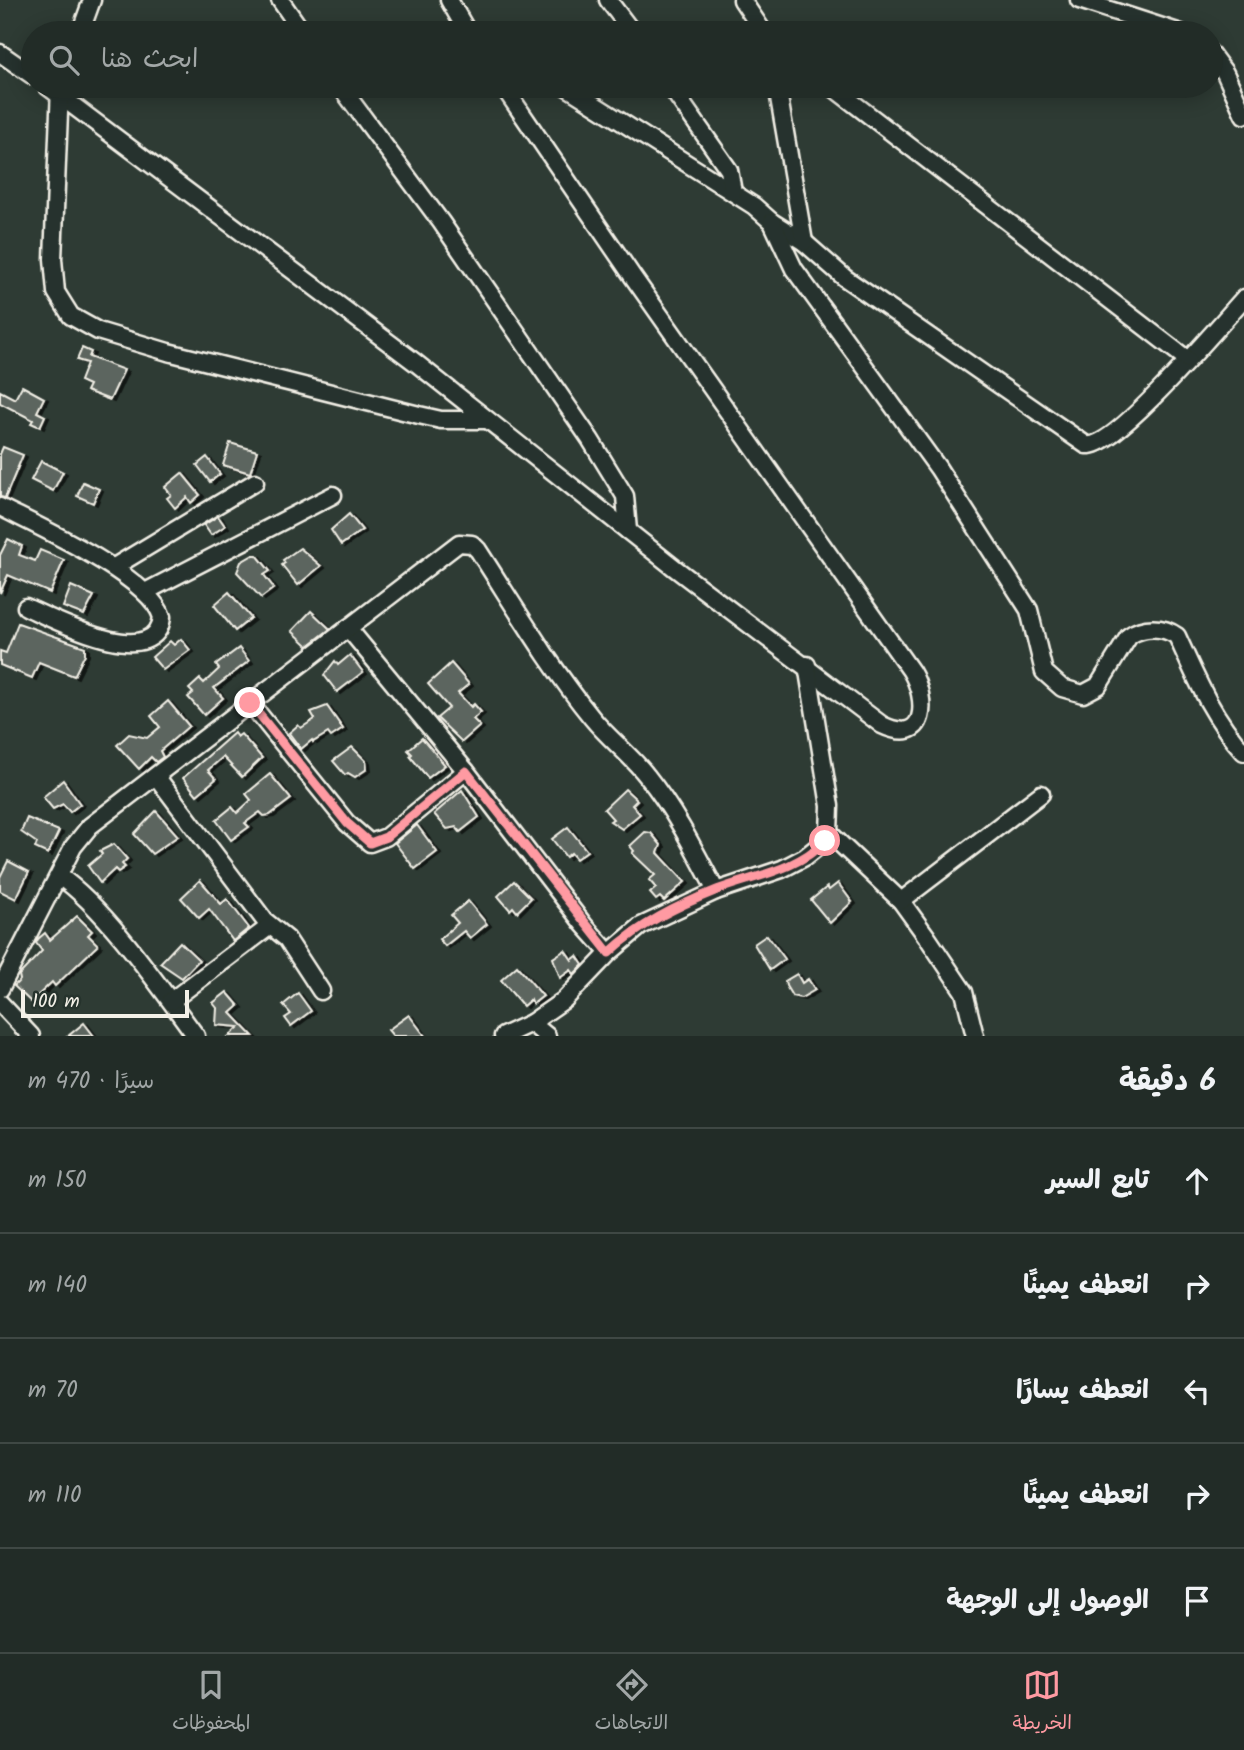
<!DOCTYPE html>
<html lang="ar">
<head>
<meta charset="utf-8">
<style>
  :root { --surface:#222c27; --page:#2e3833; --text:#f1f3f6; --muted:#a2a7a7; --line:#3f4844; --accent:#ff9aa2 }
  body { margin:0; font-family:Kalam,"Playpen Sans Arabic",sans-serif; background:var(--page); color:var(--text); direction:rtl }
  .scale { position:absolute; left:21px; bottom:18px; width:168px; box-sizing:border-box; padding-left:7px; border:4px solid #f4f1e8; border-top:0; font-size:19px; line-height:24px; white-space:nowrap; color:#f4f1e8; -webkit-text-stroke:5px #26332d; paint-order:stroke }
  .stop { position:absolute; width:21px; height:21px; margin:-16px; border:5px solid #ff9aa2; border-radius:50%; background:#fff }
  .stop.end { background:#ff9aa2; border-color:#fff; box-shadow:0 2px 7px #0008 }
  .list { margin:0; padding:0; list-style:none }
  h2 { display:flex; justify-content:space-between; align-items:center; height:91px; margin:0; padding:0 28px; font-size:30px }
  h2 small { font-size:23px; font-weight:400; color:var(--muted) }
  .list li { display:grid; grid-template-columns:46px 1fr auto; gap:21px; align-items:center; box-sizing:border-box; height:105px; padding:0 28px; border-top:2px solid var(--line) }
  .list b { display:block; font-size:26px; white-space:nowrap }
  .list em { font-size:23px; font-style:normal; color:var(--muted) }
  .icon { flex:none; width:38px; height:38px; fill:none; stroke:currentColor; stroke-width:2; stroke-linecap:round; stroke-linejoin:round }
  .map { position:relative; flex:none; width:1244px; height:1036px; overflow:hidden; direction:ltr }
  .search { position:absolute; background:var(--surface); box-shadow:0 4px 18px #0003; left:21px; right:21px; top:21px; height:77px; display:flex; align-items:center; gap:18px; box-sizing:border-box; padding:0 24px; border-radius:38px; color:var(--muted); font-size:26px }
  .sheet { height:616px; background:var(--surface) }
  nav { display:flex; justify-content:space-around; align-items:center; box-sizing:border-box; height:98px; border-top:2px solid var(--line); background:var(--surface); font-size:19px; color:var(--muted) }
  nav a { display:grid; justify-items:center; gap:4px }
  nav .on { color:var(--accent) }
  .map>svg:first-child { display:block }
  .building { fill:#5c655e; stroke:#f4f1e8; stroke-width:2; filter:url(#shadow) }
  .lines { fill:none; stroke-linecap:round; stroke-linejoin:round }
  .minor-casing { stroke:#f4f1e8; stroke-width:21 }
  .minor { stroke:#26332d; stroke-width:16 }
  .route { stroke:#ff9aa2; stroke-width:9 }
</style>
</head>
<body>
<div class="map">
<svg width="1244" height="1036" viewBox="0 0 1244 1036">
  <defs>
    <filter id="shadow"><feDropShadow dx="4" dy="2" stdDeviation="0" flood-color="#0009"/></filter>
  </defs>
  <rect width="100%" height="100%" fill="#2e3b34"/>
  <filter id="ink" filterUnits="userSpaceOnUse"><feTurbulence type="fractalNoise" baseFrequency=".0143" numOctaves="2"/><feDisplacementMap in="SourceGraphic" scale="14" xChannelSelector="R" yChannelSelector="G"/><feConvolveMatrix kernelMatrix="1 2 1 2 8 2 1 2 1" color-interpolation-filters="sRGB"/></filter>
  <g filter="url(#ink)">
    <g class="building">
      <polygon points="82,348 91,352 89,357 124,370 110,400 86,391 89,385 80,381 87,363 77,360"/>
      <polygon points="22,386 44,398 37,412 45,416 40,427 31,423 33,420 0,403 0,391 15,399"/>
      <polygon points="230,443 257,451 250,473 223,465"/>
      <polygon points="3,447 23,455 5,498 0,497 0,454"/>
      <polygon points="207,457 220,474 210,482 197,465"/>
      <polygon points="41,461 63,472 53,491 31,480"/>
      <polygon points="182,473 200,495 191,503 187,497 175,508 167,498 171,495 165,487"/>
      <polygon points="83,482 99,489 93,503 77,496"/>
      <polygon points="349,514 362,530 341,545 331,530"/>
      <polygon points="218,516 225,526 211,535 204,525"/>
      <polygon points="8,539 22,546 19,555 35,561 40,550 64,560 50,593 8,575 0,593 0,555"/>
      <polygon points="300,548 321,566 298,585 282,565 285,563 283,560"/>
      <polygon points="253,555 257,555 270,571 264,575 274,588 261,598 237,572 241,562"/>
      <polygon points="71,586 94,596 84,615 63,607"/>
      <polygon points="229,592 251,618 235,631 214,605"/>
      <polygon points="311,611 330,629 308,646 292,631"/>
      <polygon points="18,623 85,647 85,654 74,676 39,662 32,678 0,665 0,651 6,653"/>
      <polygon points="181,639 190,650 163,670 152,657 170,641 174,645"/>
      <polygon points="239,648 249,661 214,688 223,698 204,715 188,697 193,693 189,689 200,679 204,683 219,669 216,665"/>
      <polygon points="350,655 363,672 337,692 324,675 335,661 338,665"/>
      <polygon points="451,663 469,684 458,693 471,707 474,704 481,712 473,719 480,726 462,742 437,718 449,708 428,684"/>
      <polygon points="168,701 189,726 160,751 163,757 156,762 151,757 139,769 117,745 129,734 147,738 160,727 151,716"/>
      <polygon points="327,706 343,729 331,737 328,733 313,742 312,740 301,749 289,733 298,725 301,728 315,719 311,712"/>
      <polygon points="234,733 237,737 241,734 262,758 242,777 223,757 208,770 216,779 197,795 183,778"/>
      <polygon points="422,738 445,765 428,778 410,756 412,754 408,750"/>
      <polygon points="352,747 366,761 367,769 355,777 348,773 345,775 333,761"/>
      <polygon points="270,774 291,799 270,815 264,816 260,812 245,823 249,827 231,840 216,820 232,807 237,813 251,800 246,794"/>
      <polygon points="63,780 80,804 70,812 63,804 53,809 43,797"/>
      <polygon points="625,789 637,800 632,805 640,814 622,829 610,821 613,819 604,809"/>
      <polygon points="462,790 479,817 460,832 456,827 447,829 434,814"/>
      <polygon points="156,811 178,836 152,854 134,834"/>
      <polygon points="27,818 59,831 48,854 35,848 37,843 21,832"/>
      <polygon points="417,825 437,852 415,869 395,843"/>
      <polygon points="568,827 587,851 576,859 571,853 566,857 552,839"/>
      <polygon points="645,832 651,833 661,845 658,853 685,882 664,901 660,897 656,900 650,893 656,888 649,880 655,875 632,853 634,851 630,846"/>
      <polygon points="114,844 127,859 122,864 125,867 118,872 115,869 100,883 88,866 102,854 100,851"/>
      <polygon points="8,861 29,872 16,899 0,891 0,877"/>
      <polygon points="200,880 221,904 227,899 249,928 233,941 209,909 199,918 181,898"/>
      <polygon points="514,881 531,898 517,912 513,907 510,910 498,896"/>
      <polygon points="838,883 852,902 830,923 811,900 827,887 829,890"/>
      <polygon points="468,901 487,924 470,938 464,931 445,946 439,939 458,923 451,915"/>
      <polygon points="77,916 92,931 88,935 98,945 55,986 52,982 31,1002 14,986 20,980 19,975 42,951 36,943 38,939 45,933 50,940"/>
      <polygon points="767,935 785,959 770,970 754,944"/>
      <polygon points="180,942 199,960 182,978 160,963"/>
      <polygon points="565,950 572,960 577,956 583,965 574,974 571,970 560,978 553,958"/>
      <polygon points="517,966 543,996 533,1004 531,999 523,1006 501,980"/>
      <polygon points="797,974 802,983 808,979 815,990 801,998 792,996 786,986 785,981"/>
      <polygon points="227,992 239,1006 231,1013 253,1036 229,1036 239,1027 216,1025 217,1008 213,1003"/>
      <polygon points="298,993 311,1011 291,1026 285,1018 291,1014 283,1005"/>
      <polygon points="409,1015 425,1036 393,1036 388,1030"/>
      <polygon points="84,1023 94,1036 68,1036"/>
    </g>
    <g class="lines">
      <defs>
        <g id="minor">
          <polyline points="280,0 303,33"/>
          <polyline points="449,0 468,33"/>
          <polyline points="608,0 633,33"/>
          <polyline points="742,0 764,33"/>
          <polyline points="1079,0 1181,33"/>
          <polyline points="80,33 92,0"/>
          <polyline points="0,53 33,76"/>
          <polyline points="1211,54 1225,73 1244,115"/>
          <path d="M47 86 416 363 676 569 882 725C928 747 928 699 911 671L633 277 503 86"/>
          <polyline points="340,86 441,222 590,439 625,496 628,531"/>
          <path d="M565 86 754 206 772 222 804 242 845 278 1086 445C1115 450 1220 324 1244 298"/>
          <polyline points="670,86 729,170 733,192"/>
          <polyline points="777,86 804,242"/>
          <polyline points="831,86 1188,360"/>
          <polyline points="60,88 53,259 56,292 71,316 98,331 168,352 419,415 441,420 487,420"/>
          <path d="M772 222 794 269 938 468 1029 610 1044 672 1062 688 1083 694 1098 686 1129 636C1143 626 1163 626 1177 636 1196 678 1212 717 1244 752"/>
          <path d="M0 507C39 527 149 576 162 617 156 674 51 618 26 607"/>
          <polyline points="114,567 255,482"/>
          <polyline points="145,592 333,495"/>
          <polyline points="348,628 466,771 584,925 609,953"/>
          <polyline points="250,703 347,823 370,843 386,837 466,771"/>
          <polyline points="156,776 265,921 287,939 321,991"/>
          <polyline points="829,833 901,901 927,937 964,992 975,1036"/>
          <path d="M59 876C105 907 162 990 196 1036"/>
          <polyline points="901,901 1041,794"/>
          <path d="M0 989 73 847 90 826 459 543 472 544 478 550C515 607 549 665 592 718 609 739 631 755 647 776 675 811 695 851 716 891"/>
          <polyline points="171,1001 270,926"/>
          <polyline points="0,1003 31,1036"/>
          <polyline points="531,1023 547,1036"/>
          <polyline points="503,1036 531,1023 564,1000 609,953 641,926 716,891 782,869 805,857 825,841 829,833 830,806 807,665"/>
        </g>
      </defs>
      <use href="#minor" class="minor-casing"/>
      <use href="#minor" class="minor"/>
    </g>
  </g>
  <g class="lines" filter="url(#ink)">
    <path class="route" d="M250 703 347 823 370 843 386 837 466 771 609 953C640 924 677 906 717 890 753 876 796 871 825 841"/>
  </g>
</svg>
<div class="scale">100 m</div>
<div class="stop" style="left:825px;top:841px"></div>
<div class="stop end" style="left:250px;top:703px"></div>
<div class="search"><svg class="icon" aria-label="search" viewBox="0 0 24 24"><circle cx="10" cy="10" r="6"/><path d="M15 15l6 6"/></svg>ابحث هنا</div>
</div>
<section class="sheet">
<h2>6 دقيقة<small>سيرًا · 470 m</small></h2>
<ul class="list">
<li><svg class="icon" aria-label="ahead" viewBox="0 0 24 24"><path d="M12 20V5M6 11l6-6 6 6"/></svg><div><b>تابع السير</b></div><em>150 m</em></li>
<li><svg class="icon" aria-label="right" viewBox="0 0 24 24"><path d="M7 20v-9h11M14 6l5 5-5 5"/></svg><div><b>انعطف يمينًا</b></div><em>140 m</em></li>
<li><svg class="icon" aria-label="left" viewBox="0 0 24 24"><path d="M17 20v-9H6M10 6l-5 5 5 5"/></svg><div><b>انعطف يسارًا</b></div><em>70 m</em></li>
<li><svg class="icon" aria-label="right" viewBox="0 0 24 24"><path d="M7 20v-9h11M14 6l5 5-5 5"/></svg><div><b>انعطف يمينًا</b></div><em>110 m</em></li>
<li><svg class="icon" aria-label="arrive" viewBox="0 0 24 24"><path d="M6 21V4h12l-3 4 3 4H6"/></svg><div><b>الوصول إلى الوجهة</b></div></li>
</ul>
</section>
<nav>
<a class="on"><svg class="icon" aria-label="map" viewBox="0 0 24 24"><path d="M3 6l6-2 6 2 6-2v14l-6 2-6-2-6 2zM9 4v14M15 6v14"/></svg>الخريطة</a>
<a><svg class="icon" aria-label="directions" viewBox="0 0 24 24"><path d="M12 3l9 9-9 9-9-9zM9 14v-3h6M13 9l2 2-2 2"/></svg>الاتجاهات</a>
<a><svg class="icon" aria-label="saved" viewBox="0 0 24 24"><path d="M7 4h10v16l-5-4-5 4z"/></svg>المحفوظات</a>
</nav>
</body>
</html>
